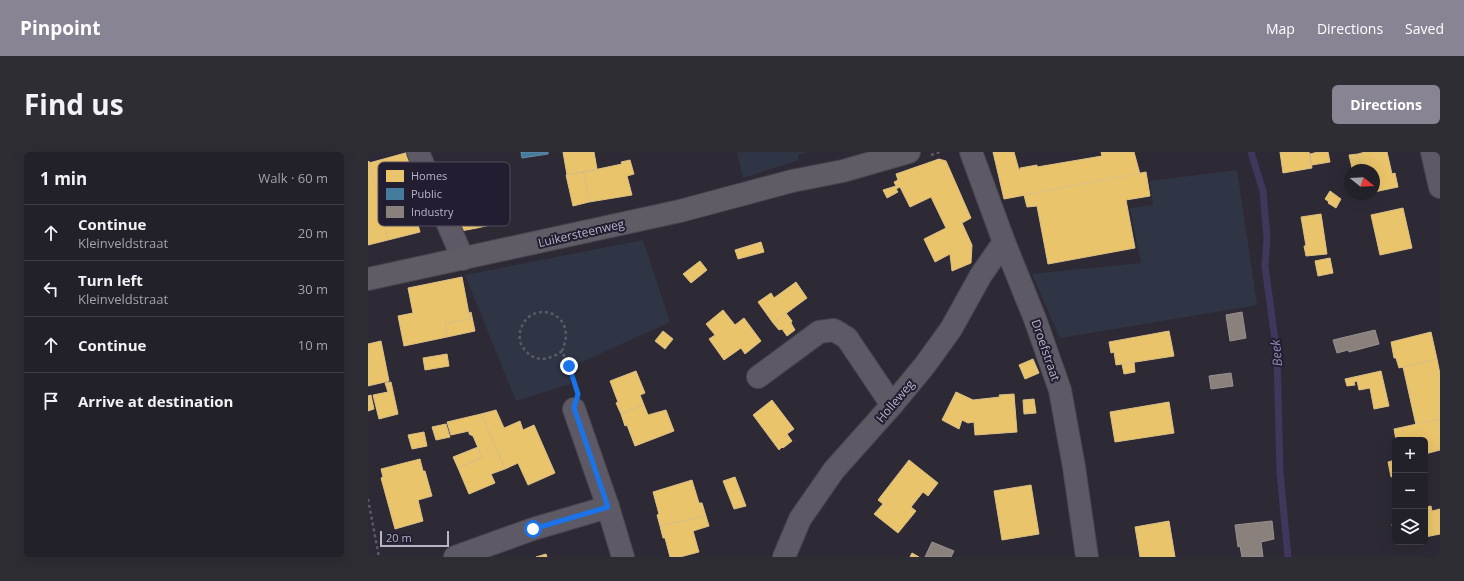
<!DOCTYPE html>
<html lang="en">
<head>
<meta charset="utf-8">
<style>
  :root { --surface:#222028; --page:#2e2d34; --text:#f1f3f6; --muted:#a2a3a8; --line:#3f3e45; --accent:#898494 }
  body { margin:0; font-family:"Open Sans",sans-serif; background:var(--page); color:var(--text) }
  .controls { position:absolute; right:12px; bottom:12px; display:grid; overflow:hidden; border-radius:6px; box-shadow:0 4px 16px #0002 }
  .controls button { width:36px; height:36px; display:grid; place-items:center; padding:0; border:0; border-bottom:1px solid var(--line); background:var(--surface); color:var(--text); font:20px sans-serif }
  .compass { position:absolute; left:976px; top:12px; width:36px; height:36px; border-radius:50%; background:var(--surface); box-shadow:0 4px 16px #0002; rotate:108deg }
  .scale { position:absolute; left:12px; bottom:10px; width:69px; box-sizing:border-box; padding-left:4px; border:2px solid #bab4c7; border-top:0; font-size:11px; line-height:14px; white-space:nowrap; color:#bab4c7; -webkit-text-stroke:3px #231d31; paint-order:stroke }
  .stop { position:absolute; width:12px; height:12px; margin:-9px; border:3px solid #1a73e8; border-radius:50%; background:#fff }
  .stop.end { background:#1a73e8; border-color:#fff; box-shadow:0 1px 4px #0008 }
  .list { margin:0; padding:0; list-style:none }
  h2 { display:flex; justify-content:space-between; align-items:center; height:52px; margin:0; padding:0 16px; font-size:17px }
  h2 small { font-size:13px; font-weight:400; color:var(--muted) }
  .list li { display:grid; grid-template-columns:26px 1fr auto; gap:12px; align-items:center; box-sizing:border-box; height:56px; padding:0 16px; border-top:1px solid var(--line) }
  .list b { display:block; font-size:15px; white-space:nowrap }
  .list p { margin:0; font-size:13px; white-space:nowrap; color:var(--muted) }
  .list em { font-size:13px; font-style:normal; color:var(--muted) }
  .icon { flex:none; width:22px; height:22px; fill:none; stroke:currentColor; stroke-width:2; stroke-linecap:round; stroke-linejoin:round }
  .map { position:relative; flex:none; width:1072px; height:405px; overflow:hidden; border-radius:6px }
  header { display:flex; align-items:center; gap:24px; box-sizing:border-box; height:56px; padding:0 20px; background:var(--accent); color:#fff }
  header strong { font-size:19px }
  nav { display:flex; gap:22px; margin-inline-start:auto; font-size:14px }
  .intro { display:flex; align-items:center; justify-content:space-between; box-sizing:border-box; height:96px; padding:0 24px }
  h1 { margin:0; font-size:28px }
  .button { padding:10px 18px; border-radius:6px; background:var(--accent); color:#fff; font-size:14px; font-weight:700 }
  main { display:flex; gap:24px; padding:0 24px }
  aside { flex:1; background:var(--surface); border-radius:6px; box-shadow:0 4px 16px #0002 }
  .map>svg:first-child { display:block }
  .green { fill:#2f3545 }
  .homes { fill:#e9c46a; stroke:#dbbf86 }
  .public { fill:#457b9d; stroke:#688caa }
  .industry { fill:#8a817c; stroke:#989092 }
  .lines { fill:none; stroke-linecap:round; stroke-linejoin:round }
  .stream { stroke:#41365c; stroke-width:7 }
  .minor-casing { stroke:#494650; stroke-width:24 }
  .major-casing { stroke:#484550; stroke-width:24 }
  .path { stroke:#5c5a64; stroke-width:2.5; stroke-dasharray:3 3; stroke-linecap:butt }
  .minor { stroke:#5d5965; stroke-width:22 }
  .major { stroke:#5f5c66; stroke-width:22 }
  .route { stroke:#1a73e8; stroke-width:5 }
  .labels { text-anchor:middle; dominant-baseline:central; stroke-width:4; stroke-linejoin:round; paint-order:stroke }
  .street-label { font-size:12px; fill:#bab4c7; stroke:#231d31 }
  .water-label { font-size:13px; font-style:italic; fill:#9185b2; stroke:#231d31 }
  .key { fill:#231d31; stroke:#504a5e; stroke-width:1 }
  .key-label { font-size:11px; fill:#bab4c7 }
</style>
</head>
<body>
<header>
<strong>Pinpoint</strong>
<nav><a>Map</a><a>Directions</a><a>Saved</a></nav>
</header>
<div class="intro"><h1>Find us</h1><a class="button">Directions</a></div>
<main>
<aside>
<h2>1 min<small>Walk · 60 m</small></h2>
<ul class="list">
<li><svg class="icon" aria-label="ahead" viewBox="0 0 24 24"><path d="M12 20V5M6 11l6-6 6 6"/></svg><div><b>Continue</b><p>Kleinveldstraat</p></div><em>20 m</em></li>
<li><svg class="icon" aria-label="left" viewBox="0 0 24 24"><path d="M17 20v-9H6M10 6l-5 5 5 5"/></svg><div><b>Turn left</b><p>Kleinveldstraat</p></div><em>30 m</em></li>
<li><svg class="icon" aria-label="ahead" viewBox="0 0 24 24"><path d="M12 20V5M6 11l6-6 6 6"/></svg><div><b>Continue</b></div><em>10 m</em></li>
<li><svg class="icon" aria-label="arrive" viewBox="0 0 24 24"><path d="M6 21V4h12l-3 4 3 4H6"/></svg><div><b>Arrive at destination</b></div></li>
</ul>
</aside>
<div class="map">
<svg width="1072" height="405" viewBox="0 0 1072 405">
  <rect width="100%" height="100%" fill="#2d2a36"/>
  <g class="green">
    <polygon points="369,0 441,0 430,3 431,8 375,26"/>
    <polygon points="869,18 889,153 692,186 664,122 773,111 762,56 785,53 782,29"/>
    <polygon points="275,88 302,170 205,214 202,232 148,249 97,123"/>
  </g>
  <g class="homes">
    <polygon points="41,0 52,20 38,27 52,80 20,88 1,11"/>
    <polygon points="195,0 226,0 229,17 199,23"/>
    <polygon points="625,0 646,0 651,18 652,18 652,16 669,13 669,15 734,4 733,0 766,0 772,22 636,47"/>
    <polygon points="912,0 941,0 944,16 915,21"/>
    <polygon points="950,0 960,0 962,10 944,13 942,2"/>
    <polygon points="997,0 1019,0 1024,22 1027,21 1030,35 1006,40 1006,18 993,18 990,2"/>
    <polygon points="990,2 993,14 984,16 981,3"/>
    <polygon points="571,7 578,9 603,66 594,71 604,93 603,111 584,119 582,102 567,110 556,87 578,76 563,45 542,55 532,35 528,37 530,40 519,46 515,38 528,34 526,30 530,28 528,22"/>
    <polygon points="262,8 266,22 259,24 264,43 221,50 216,20 254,12 253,10"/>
    <polygon points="1,9 20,88 0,93 0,10"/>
    <polygon points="216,20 221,50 205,54 198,23"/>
    <polygon points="778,20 782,44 758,48 767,96 680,112 669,54 659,55 656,43"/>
    <polygon points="962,39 973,47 968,56 960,51 961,50 957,47"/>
    <polygon points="109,53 110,56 127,53 131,71 109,76 104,54"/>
    <polygon points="104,54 109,76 93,79 83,57"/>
    <polygon points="1035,56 1044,96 1012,103 1003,63"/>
    <polygon points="953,62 959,102 938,104 936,94 938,94 933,65"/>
    <polygon points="393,90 396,100 370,107 367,98"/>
    <polygon points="962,106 965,121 950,124 947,109"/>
    <polygon points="332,109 339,118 323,131 315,122"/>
    <polygon points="94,125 102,167 77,172 79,185 36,194 30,164 45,161 40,136"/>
    <polygon points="428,130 439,146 405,171 390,150 403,141 406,146"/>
    <polygon points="355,158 367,173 376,166 393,189 377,202 373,196 356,208 341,187 347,183 338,172"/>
    <polygon points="103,160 107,179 79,185 77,172 102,167 101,161"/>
    <polygon points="418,161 424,169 423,171 427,178 419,184 414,177 411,178 405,171"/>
    <polygon points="295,179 305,187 297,197 287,189"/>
    <polygon points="801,179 806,204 748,213 746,200 743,201 741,190"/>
    <polygon points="1063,180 1069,207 1031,216 1028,206 1026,206 1023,190"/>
    <polygon points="13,189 21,229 0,234 0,192"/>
    <polygon points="79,202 81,214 57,218 55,206"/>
    <polygon points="665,207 671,221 657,227 651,213"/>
    <polygon points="1069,207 1072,222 1072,267 1048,273 1035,215"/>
    <polygon points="766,210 767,220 756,222 754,212"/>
    <polygon points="268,219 277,241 272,243 276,253 253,262 248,251 250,250 242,229"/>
    <polygon points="1013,219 1021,254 1006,257 1002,236 991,238 989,229 986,230 987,233 979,234 977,227"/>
    <polygon points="23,230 30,262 11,267 5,243 20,240 17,231"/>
    <polygon points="588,240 605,248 632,245 631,243 646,242 649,280 607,283 606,270 600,271 594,268 591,277 574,268"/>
    <polygon points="3,243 6,257 0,259 0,244"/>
    <polygon points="666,247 668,261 656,262 655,248"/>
    <polygon points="404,248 426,277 419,282 424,289 415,296 414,295 411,298 385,263"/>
    <polygon points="801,250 806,281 747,290 742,260"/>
    <polygon points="276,253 280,263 298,258 306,279 267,294 259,273 257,274 253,262"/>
    <polygon points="128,258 136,276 152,269 155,278 166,273 187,321 160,333 150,311 137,317 113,262"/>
    <polygon points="113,262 137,317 123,322 127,331 101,342 90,316 114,305 105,284 101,282 101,279 83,283 79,270"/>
    <polygon points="1072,267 1072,298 1057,302 1057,288 1028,288 1026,277"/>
    <polygon points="78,272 82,285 68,288 64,275"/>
    <polygon points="56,280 59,294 44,297 40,283"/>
    <polygon points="110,295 114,305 90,316 85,305"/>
    <polygon points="52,307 55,319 57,319 64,344 50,348 55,369 27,377 13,326 15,325 13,317"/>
    <polygon points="541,308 570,331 560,344 555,340 543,355 548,359 530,381 506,362 515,352 510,348"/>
    <polygon points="1027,308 1027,324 1023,325 1020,310"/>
    <polygon points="367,325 378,354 366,357 355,329"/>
    <polygon points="324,328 331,351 334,351 338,364 292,374 289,363 291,362 285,340"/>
    <polygon points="663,333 671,382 634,388 626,339"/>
    <polygon points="1063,354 1064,359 1072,357 1072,382 1057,385 1057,355"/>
    <polygon points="338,364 341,374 325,379 331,400 312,405 302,405 297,386 295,386 292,374"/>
    <polygon points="801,369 807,405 772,405 767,375"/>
    <polygon points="1027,371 1027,386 1024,372"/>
    <polygon points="544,401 551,405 542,405"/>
    <polygon points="178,402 179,405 168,405"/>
  </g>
  <polygon class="public" points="153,0 180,0 180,2 154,6"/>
  <g class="industry">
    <polygon points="874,160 878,186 862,189 858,163"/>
    <polygon points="1007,178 1011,192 981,200 980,198 969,201 965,188"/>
    <polygon points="863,221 865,234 843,237 841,224"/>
    <polygon points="904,369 906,387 893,390 895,405 874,405 872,394 870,395 867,373"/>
    <polygon points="564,390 586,399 583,405 557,405"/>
  </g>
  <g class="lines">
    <polyline class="stream" points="883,0 895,39 899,86 897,114 909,203 912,321 920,405"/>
    <defs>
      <g id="minor">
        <polyline points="50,0 73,56 95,107"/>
        <polyline points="603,0 636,90 667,167 692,238 706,315 719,405"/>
        <polyline points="1064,0 1072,35"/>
        <polyline points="390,225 451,180 466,178 479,186 524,253"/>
        <polyline points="206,257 240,355 255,405"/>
        <polyline points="87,405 165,377 240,355"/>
        <polyline points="416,405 432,367 466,318 524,253 557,213 583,177 613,123 636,90"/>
      </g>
      <polyline id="major" points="0,127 312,59 424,29 475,19 541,0"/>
    </defs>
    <use href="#minor" class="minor-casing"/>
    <use href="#major" class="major-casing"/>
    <g class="path">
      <polyline points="563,3 572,0"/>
      <path d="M194 199C179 210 163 211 153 192 151 187 151 180 154 174 166 147 211 161 194 199L208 235"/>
      <polyline points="0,347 11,405"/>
    </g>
    <use href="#minor" class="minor"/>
    <use href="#major" class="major"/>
  </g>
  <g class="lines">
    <polyline class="route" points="165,377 240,355 206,256 210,242 201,214"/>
  </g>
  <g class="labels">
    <g class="street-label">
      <text transform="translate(213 81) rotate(-13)">Luikersteenweg</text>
      <text transform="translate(678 198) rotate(71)">Droefstraat</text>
      <text transform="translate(527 249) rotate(-50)">Holleweg</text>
    </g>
    <g class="water-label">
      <text transform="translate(908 201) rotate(-95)">Beek</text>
    </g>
  </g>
  <rect x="10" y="10" width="132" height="64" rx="6" class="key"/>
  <rect x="18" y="18" width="18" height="12" fill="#e9c46a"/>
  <rect x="18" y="36" width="18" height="12" fill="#457b9d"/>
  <rect x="18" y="54" width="18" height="12" fill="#8a817c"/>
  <g class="key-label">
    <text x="43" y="28">Homes</text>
    <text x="43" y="46">Public</text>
    <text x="43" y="64">Industry</text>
  </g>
</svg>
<div class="controls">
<button>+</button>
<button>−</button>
<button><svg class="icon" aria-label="layers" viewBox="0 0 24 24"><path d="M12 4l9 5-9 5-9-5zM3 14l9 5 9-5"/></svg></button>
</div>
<svg class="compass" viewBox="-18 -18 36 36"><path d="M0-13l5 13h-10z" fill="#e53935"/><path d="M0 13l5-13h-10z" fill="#a2a3a8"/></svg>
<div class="scale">20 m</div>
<div class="stop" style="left:165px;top:377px"></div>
<div class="stop end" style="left:201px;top:214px"></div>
</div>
</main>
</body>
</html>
